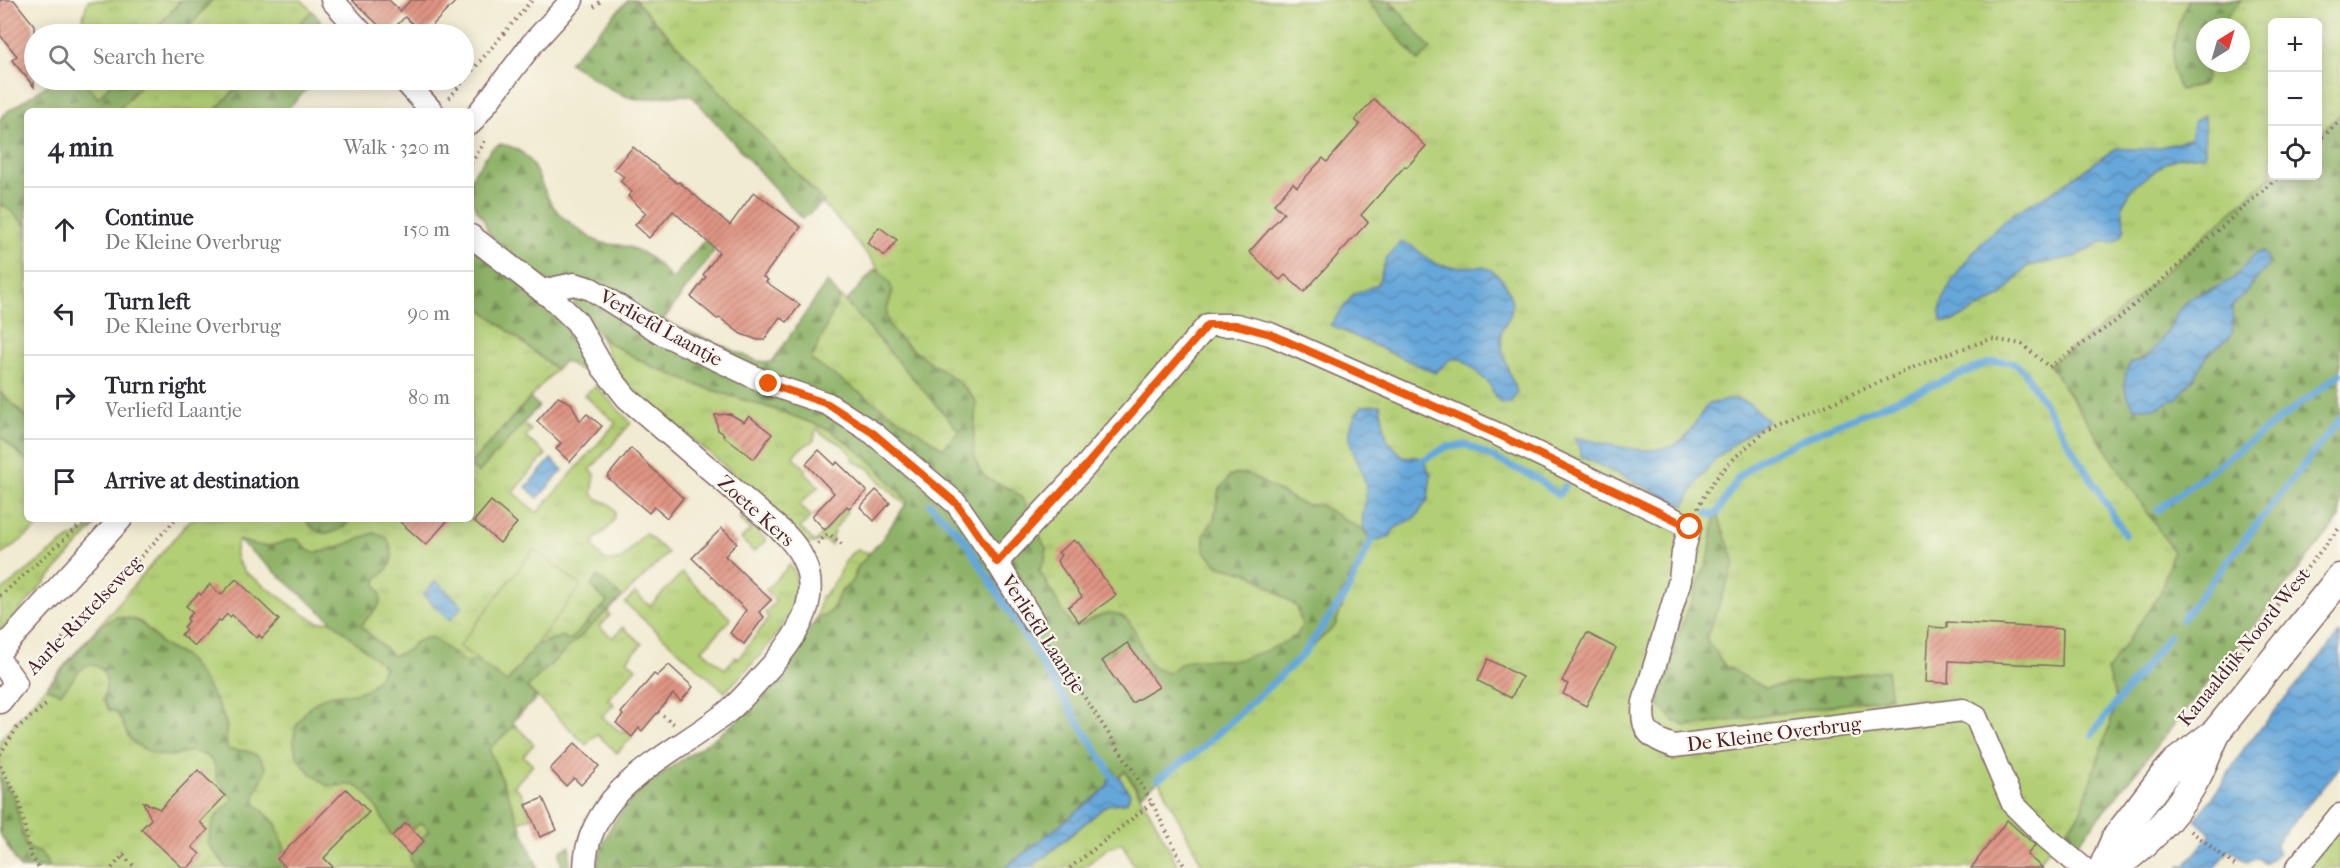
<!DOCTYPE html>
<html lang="en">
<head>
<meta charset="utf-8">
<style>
  :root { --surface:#fff; --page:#f7f7f7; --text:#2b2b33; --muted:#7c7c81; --line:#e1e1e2 }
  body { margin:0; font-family:"IM FELL French Canon",serif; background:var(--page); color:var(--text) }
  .controls { position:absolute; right:18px; top:18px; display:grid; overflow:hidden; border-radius:9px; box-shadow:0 3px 15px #0003 }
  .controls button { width:54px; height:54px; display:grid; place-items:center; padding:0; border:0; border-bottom:2px solid var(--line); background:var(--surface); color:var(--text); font:30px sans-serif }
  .compass { position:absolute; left:2196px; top:18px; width:54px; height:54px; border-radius:50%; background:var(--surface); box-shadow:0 3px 15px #0003; rotate:37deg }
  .stop { position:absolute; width:18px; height:18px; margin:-14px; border:4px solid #ea580c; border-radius:50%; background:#fff }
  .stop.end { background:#ea580c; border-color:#fff; box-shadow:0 2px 6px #0008 }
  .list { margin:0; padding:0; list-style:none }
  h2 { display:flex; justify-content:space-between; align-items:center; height:78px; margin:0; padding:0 24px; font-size:26px }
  h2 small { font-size:20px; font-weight:400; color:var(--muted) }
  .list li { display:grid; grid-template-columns:39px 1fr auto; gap:18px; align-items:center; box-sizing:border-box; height:84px; padding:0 24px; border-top:2px solid var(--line) }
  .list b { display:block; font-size:22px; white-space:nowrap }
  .list p { margin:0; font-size:20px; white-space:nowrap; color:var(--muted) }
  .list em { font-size:20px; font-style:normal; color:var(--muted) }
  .icon { flex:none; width:33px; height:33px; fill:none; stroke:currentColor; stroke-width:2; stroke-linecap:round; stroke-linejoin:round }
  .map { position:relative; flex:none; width:2340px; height:868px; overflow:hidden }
  .search { position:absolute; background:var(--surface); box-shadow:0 3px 15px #0003; left:24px; top:24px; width:450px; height:66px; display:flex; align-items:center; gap:15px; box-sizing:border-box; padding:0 21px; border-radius:33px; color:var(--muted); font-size:22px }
  .panel { position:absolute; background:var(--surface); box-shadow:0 3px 15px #0003; left:24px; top:108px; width:450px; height:414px; border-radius:9px }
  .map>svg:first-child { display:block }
  .grass { fill:url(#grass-tufts); stroke:#7e7750; stroke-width:1.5; fill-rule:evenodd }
  .forest { fill:url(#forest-firs); stroke:#6c6849; stroke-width:1.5; fill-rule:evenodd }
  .pitch { fill:#b3cf76; stroke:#7e7750; stroke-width:1.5 }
  .water { fill:url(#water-waves); stroke:#586382; stroke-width:1.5 }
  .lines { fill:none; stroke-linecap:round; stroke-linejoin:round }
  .stream { stroke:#66a7da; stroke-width:7 }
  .building { fill:url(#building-hatch) }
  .minor-casing { stroke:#846665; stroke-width:25 }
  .major-casing { stroke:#846665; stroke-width:31 }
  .path { stroke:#846665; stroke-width:4; stroke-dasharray:1.5 4.5; stroke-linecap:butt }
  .minor { stroke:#fff; stroke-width:22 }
  .major { stroke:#fff; stroke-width:28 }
  .route { stroke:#ea580c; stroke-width:8 }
  .labels { text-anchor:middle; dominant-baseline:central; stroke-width:4.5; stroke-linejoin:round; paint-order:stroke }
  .street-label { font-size:20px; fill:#4a1f2b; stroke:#fbf7ec }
</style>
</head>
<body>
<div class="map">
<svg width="2340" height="868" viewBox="0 0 2340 868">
  <defs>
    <pattern id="grass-tufts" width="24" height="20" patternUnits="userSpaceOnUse" patternTransform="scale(1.5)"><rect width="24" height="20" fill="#b3cf76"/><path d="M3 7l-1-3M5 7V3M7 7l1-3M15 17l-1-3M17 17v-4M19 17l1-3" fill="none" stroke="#9bb166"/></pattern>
    <pattern id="forest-firs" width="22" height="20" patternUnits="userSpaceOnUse" patternTransform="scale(1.5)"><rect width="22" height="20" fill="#8eb267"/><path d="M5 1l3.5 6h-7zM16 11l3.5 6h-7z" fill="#769055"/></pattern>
    <pattern id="water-waves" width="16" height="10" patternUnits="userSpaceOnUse" patternTransform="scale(1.5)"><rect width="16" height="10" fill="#66a7da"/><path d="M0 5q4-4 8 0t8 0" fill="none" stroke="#5687b1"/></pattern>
    <pattern id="building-hatch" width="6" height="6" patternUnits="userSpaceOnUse" patternTransform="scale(1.5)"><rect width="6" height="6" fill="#df9483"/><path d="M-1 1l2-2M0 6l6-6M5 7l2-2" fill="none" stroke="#b7786b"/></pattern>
  </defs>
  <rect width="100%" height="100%" fill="#fbf7ec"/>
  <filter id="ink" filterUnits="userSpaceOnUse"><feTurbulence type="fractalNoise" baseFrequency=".0167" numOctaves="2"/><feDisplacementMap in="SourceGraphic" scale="12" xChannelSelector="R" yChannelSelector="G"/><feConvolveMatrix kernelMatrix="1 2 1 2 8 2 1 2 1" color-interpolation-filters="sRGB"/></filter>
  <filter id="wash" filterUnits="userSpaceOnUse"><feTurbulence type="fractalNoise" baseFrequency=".008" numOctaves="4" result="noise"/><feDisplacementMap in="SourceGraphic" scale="24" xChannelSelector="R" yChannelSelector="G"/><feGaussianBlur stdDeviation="1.35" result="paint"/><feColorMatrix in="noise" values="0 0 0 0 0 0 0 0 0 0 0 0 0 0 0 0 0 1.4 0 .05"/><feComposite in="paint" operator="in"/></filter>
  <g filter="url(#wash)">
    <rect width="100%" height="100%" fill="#f1ebd2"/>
    <g class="grass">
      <polygon points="88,0 181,0 152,34 78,34"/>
      <polygon points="212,0 302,0 312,11 289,34 183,34"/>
      <path d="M635 0H2340V122L2318 142V22H2272V176L2186 564 2080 814 2062 835 2060 834 2034 868H1204L1154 772 943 449 811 360 840 297 847 302 875 269 880 270 846 229ZM2205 27H2241V63H2205Z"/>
      <polygon points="83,80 114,80 98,98"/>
      <polygon points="144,80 245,80 214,111 118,111"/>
      <polygon points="3,204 27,226 27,418 0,392 0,208"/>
      <polygon points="471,301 556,369 471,464"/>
      <path d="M602 339 647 364 700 386 783 412 830 430 869 459 908 501 906 505 878 480 869 468 855 462 849 451 841 444 821 434 819 429 816 430 814 440 796 452 793 457 806 469 804 472 819 486 799 505 811 516 800 528 815 542 844 509 847 510C840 527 833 523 831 545L825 541 806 544 726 467 641 396 623 379 610 360Z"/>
      <path d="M596 386 631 423 590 470 595 474 592 494C597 501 603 500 609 504 625 515 604 533 595 539L593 547 604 560 611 561 622 559 645 533 668 553 607 612 610 615 600 627 613 638 623 627 642 644 627 660 636 668 608 699 614 704 602 717 622 733 624 730 632 737 617 753 597 734 586 745 527 687 469 741 529 868H20L0 833V740L191 519H471V467L478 473 522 424 531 430 525 437 546 454 513 492 537 513 616 423 584 395ZM238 541H239L334 621 318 622 308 617 245 572C236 561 233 554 238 541ZM116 617 129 618 141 622 163 645 177 653 214 698 226 723V732Z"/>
      <polygon points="0,436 27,461 27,519 49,519 0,556"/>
      <polygon points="741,517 766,540 754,552 741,539 750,530 739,519"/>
      <polygon points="96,525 13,618 0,633 0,592 64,542"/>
      <path d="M858 550 870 553 857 569 851 583 841 591 833 609 825 616 817 618 821 597C839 586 841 555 858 550Z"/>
      <path d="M790 565C819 604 749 667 725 692L625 603 635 593 650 606 682 573 731 619 702 650 725 669 735 657 738 659 769 618 765 613 776 601 766 590Z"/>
      <polygon points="515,725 534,744 523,756 533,765 514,786 521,793 531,817 519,822 489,749"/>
      <polygon points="1125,771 1154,819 1179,868 1135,868 1122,843 1108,848 1083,868 1031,868 1107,805 1111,802 1123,804 1130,794 1119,777"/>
      <polygon points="2340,827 2340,868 2307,868"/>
    </g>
    <g class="forest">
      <polygon points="181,0 212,0 183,34 152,34"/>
      <path d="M628 0H635L824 202 802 219 692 96C674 93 657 99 640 99 619 99 587 73 569 62Z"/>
      <polygon points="1367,0 1390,0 1431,49 1418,61"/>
      <path d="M2189 0H2241L2218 27H2205L2206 78 2204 84 2180 90C2178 84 2175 78 2173 71 2170 53 2178 15 2189 0Z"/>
      <polygon points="312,11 332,34 289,34"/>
      <polygon points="55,80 83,80 98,98 114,80 144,80 118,111 27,111 27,226 3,204 0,208 0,119 8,111"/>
      <polygon points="245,80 316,80 285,111 214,111"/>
      <path d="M2340 114V518L2077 845 2062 835 2080 814 2117 702 2107 671 2161 592 2173 551 2049 364 2114 318 2272 175 2318 176V135ZM2263 251 2253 284 2232 307C2234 342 2231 332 2209 354 2200 363 2196 376 2188 386L2131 363C2163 354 2166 324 2185 303 2197 289 2218 290 2233 279 2245 270 2249 256 2263 251Z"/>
      <path d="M500 144C544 150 534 193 563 217 573 225 585 236 597 241 604 245 615 244 624 246 643 249 661 265 672 280L705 239 721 242 663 320 757 361 772 362 827 282 840 297 811 360 943 448 959 431 846 302 875 269C912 294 874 302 892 329 914 360 956 370 976 402 976 423 969 451 980 471 988 483 1004 484 1015 492 1031 504 1032 519 1040 536 1041 540 1045 545 1046 549 1048 557 1043 564 1039 570L1072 627C1084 625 1101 612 1111 613 1147 616 1132 668 1168 673 1195 650 1207 662 1235 660 1250 658 1284 644 1297 635L1302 626 1297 607 1251 574 1220 566 1204 551V534L1214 519 1219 490 1230 476 1237 474H1248L1298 502 1307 505H1320L1363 530 1372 541 1348 580 1346 595 1335 626 1197 751 1141 795 1125 771 1119 777 1109 779 1107 787 1097 796 1005 868H597C610 786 686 766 741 717 773 689 794 653 817 618L825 616 833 609 838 596 854 579 857 568 883 538 908 501 869 459 830 430 783 412 700 386 647 364 602 339 566 293 522 264 495 240 488 232 484 220 471 201V178L491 149Z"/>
      <polygon points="471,243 557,313 577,345 584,366 579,370 565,361 556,369 471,301"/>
      <polygon points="0,392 27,418 27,461 0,436"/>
      <polygon points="530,398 539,406 478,473 471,467 471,464"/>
      <polygon points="1716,510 1735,563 1706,639 1725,666 1765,688 1887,670 1891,697 1687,727 1674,721 1659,705 1663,675 1709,556"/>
      <path d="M306 519H351C338 536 317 540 306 519Z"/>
      <path d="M374 533 387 538C395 556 395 566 377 578L376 585C389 608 371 610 361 626L393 656 407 651 414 643 425 638H433L464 662 479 661 507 682 536 645 563 636 569 641 607 602 591 586 598 576 622 597 527 687 537 698 512 722 515 725 489 749 538 868H450C436 859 430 868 416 868L411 862 410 855 424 841 422 838 429 831 421 822 413 830 406 823 392 836C383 821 374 797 358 787 349 782 337 788 327 785 323 784 319 779 316 777 296 763 286 740 301 718 327 679 352 706 375 682 379 678 382 671 385 667L238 540C249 543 262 548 273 545 282 543 288 539 297 539 301 542 304 547 308 550 320 559 359 537 374 533Z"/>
      <path d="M116 617C143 618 144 628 162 644 169 650 179 652 186 658 196 667 221 708 225 721 227 729 226 740 227 749 245 752 256 747 266 768 263 781 253 790 255 803L276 824 285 850 278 859 287 868H227L208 844C210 836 210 825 215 818 220 810 228 807 232 798L216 778C218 760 204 751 187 752 181 753 175 756 169 756 160 756 149 752 142 748 123 738 127 726 116 712L109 710 103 700C106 689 111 672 96 666 92 665 86 665 83 668 73 675 71 686 60 693L46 688 101 625Z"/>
      <polygon points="0,777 14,797 26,847 41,853 51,868 20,868 0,833"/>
      <path d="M570 846 569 868H563C559 858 556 850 570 846Z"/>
    </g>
    <polygon class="pitch" points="534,549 581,586 507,682 459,646"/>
    <g class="water">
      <path d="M2204 115 2205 155 2181 157 2167 162 2133 187 2122 206 2125 229 2122 236 2114 242H2101L2075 257 2028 266 2002 296 1952 322H1942C1930 295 1987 234 2008 218 2020 208 2035 202 2048 194 2072 180 2094 162 2117 148 2143 151 2167 148 2191 138L2193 122Z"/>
      <path d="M1401 242C1417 244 1424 261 1440 265 1455 270 1471 264 1486 268 1503 273 1515 297 1511 313 1509 320 1502 325 1501 334 1500 353 1510 374 1517 392L1511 403 1502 404 1494 395 1490 384 1462 359H1451L1435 373 1330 325 1353 295 1378 284 1386 259Z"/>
      <polygon points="2263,251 2267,257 2268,266 2232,307 2233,330 2230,337 2208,354 2194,379 2177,398 2157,408 2134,408 2128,396 2124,384 2127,369 2131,363 2142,360 2151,353 2169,330 2178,311 2193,295 2211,290 2233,279 2254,255"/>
      <path d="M1735 399 1750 404 1768 421C1731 443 1702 465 1685 506L1582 457 1575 437C1604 443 1661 462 1684 438 1693 428 1700 414 1708 404Z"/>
      <path d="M1380 405 1387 440 1404 458 1417 457 1423 459 1431 475 1428 499 1417 516 1394 529 1390 537 1372 541C1353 517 1368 514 1366 489 1365 469 1347 449 1350 431 1351 421 1356 414 1362 406Z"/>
      <polygon points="551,459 563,470 538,498 526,487"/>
      <polygon points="436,581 463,606 450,620 423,595"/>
      <polygon points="2340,633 2340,767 2275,844 2279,853 2264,864 2259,858 2247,862 2230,849 2215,868 2179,868 2182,865 2184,867 2211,834 2195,820 2222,784 2245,747"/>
      <polygon points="1119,777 1130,794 1127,802 1107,805 1031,868 1005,868 1097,796 1107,787 1109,779"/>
    </g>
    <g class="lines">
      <g class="stream">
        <polyline points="1416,464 1446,447 1467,445 1538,479 1558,495 1565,486"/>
        <polyline points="930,504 964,539 1118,785"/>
        <polyline points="2158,510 2340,374"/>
        <path d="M1708 513 1713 516 1718 512 1738 478 1760 459 1825 429 1988 363C2005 360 2011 359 2024 371L2125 534"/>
        <polyline points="2182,619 2340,419"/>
        <polyline points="2092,734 2169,636"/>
        <polyline points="1158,779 1199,751 1302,656 1346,594 1374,535"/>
      </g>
    </g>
    <g id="blocks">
      <g class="building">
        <polygon points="0,0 14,0 34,25 34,87 12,60 17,56 0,35"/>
        <polygon points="352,0 389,0 400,11 411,0 457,0 424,34 405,17 388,34"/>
        <polygon points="1374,99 1426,146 1407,167 1405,166 1361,215 1368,222 1304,292 1285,275 1280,280 1249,252 1284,213 1274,204 1293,183 1297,187 1323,158 1327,162 1360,124 1355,120"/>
        <polygon points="633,147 677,183 679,182 730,225 754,192 801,227 763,277 768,280 766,282 800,305 787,322 780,317 764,340 758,340 741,334 720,318 717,319 691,297 706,277 703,275 719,252 673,211 649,238 635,225 646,213 628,196 632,192 620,181 624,177 614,169"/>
        <polygon points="879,227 897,240 885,256 867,243"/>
        <polygon points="558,397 571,403 580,421 587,414 602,426 570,462 556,449 561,443 537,421"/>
        <polygon points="730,414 744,422 749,416 772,434 754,459 723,436 724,434 718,430 715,415"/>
        <polygon points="631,448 683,498 667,518 654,507 649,513 607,477"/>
        <polygon points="819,450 835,465 837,462 867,491 849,508 847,506 825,530 812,516 834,493 806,464"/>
        <polygon points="876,490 890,503 874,521 860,507"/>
        <polygon points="491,501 517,523 500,543 474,521"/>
        <polygon points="397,519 449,519 426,545"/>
        <polygon points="722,528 737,543 725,556 771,600 759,612 764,617 744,644 730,633 746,610 692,558"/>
        <polygon points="1074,540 1076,543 1078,542 1116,595 1079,622 1068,607 1082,597 1057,561 1061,555 1058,552"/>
        <polygon points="236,579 279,620 262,638 259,635 257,638 232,615 230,617 227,614 221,621 219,620 195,646 181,635 186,629 184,627 189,621 187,619 193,612 186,606 199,593 201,595 210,584 221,595"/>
        <polygon points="1947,622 2063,629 2062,666 1949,661 1948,683 1926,682 1929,627 1947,628"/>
        <polygon points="1587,633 1616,648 1586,706 1563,694 1568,684 1562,681"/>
        <polygon points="1127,643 1159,687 1132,703 1102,661"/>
        <polygon points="1488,659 1522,677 1511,698 1478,681"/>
        <polygon points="669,665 693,687 681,701 673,694 642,731 639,728 632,737 616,723 623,715 621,713 654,674 657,676"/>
        <polygon points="575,743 599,766 581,785 574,778 566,786 550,769"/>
        <polygon points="198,770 225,796 200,822 208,830 192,847 200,854 188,868 183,868 141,829 151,819 143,802 160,809"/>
        <polygon points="346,789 369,812 324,858 334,868 287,868 277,859"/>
        <polygon points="543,798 557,830 540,837 526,805"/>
        <polygon points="2007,820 2035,845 2027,855 2043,868 1971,868"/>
        <polygon points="406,823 424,841 410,855 392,836"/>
      </g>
    </g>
  </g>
  <g filter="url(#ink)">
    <use href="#blocks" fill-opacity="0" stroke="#846665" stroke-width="1.5"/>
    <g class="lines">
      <defs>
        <g id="minor">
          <polyline points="332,0 363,34"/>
          <polyline points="404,80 432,111"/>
          <polyline points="471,123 532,44 572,0"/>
          <path d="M471 236 554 300 577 322 603 368 627 398 784 533C833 582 804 631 764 674 752 688 740 702 726 713 691 740 651 760 620 791 600 812 585 839 585 868"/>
          <polyline points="542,291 574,284 591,289 663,334 769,384 828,404 873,433 957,504 997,562 1033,621"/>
          <path d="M997 562 1083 469 1208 325H1236L1270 334 1497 434 1690 527 1683 552 1680 580 1644 702C1640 730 1649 738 1674 746L1963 710 1976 717 2013 804 2047 838 2083 868"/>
          <polyline points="0,651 121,519"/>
          <polyline points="0,661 16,683 0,702"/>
          <polyline points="2297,868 2340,815"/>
        </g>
        <g id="major">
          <polyline points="2103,868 2116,838 2163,777 2175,763 2216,732 2340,578"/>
          <path d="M2113 868C2147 844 2178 813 2197 776 2204 763 2209 748 2216 734"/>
        </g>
      </defs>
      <use href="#minor" class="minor-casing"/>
      <use href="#major" class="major-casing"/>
      <g class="path">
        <polyline points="594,7 602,0"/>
        <polyline points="449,98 532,0"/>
        <polyline points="2318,141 2340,121"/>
        <polyline points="471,163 485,141"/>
        <path d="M1698 508C1711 477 1741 450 1767 431L1938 357 1991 339 2022 344 2049 367 2116 321 2279 176"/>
        <polyline points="818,544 824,536 829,534 842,544"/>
        <polyline points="0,596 85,521"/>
        <polyline points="1045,638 1132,769 1152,803 1185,868"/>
        <polyline points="32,668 76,626 176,519"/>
        <polyline points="658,712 674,724"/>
        <polyline points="2183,722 2340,527"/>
        <polyline points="0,754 17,728 48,703"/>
        <polyline points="0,766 19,799 30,854 39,868"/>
        <polyline points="2191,831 2238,868"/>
        <polyline points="123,856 136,868"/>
        <polyline points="112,868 127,851"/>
        <polyline points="1070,868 1152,803"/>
      </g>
      <use href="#minor" class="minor"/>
      <use href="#major" class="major"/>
    </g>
  </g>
  <g class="lines" filter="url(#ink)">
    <polyline class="route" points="769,384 828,404 873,433 957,504 997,562 1083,469 1208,325 1236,325 1270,334 1497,434 1690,527"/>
  </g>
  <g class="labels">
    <g class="street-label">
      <text transform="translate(661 328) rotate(29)">Verliefd Laantje</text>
      <text transform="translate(756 511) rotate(42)">Zoete Kers</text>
      <text transform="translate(84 615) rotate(-46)">Aarle-Rixtelseweg</text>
      <text transform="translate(1043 634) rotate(57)">Verliefd Laantje</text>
      <text transform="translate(2244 647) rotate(-51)">Kanaaldijk Noord West</text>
      <text transform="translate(1774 734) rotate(-7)">De Kleine Overbrug</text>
    </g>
  </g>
</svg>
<div class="controls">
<button>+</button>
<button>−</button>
<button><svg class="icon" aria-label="locate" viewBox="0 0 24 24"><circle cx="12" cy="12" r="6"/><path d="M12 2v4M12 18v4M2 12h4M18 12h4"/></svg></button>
</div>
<svg class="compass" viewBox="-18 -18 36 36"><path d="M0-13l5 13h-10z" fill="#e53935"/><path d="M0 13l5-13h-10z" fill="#7c7c81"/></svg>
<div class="stop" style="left:1690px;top:527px"></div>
<div class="stop end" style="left:769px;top:384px"></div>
<div class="search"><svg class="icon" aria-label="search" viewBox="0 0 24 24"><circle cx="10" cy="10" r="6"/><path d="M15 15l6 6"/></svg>Search here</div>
<section class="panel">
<h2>4 min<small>Walk · 320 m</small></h2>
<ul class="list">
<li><svg class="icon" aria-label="ahead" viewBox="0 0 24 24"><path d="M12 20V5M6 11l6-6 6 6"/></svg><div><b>Continue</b><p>De Kleine Overbrug</p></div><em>150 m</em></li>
<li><svg class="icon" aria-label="left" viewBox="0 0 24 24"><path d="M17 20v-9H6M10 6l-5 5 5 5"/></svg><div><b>Turn left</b><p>De Kleine Overbrug</p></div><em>90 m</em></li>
<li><svg class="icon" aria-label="right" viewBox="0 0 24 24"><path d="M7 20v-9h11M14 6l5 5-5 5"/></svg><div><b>Turn right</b><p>Verliefd Laantje</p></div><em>80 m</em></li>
<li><svg class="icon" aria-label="arrive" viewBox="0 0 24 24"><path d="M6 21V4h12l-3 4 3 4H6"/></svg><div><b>Arrive at destination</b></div></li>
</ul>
</section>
</div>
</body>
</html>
